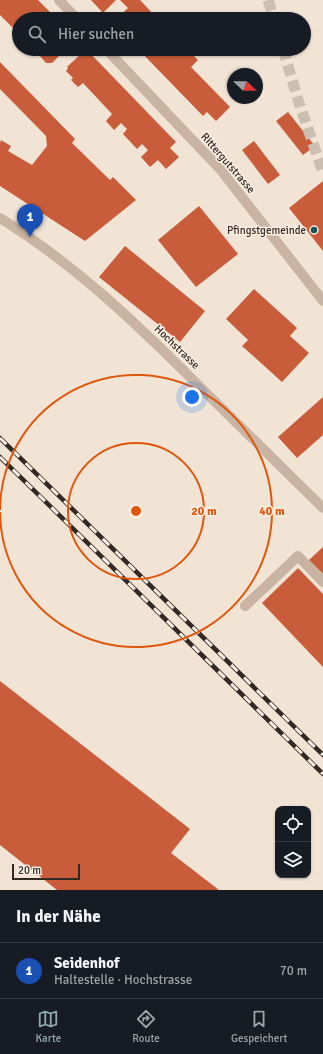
<!DOCTYPE html>
<html lang="de">
<head>
<meta charset="utf-8">
<style>
  :root { --surface:#171b24; --page:#20242c; --text:#f1f3f6; --muted:#9ea1a6; --line:#363941; --accent:#90aaae }
  body { margin:0; font-family:Signika,sans-serif; background:var(--page); color:var(--text) }
  .controls { position:absolute; right:12px; bottom:12px; display:grid; overflow:hidden; border-radius:8px; box-shadow:0 1px 3px #0004 }
  .controls button { width:36px; height:36px; display:grid; place-items:center; padding:0; border:0; border-bottom:1px solid var(--line); background:var(--surface); color:var(--text); font:20px sans-serif }
  .compass { position:absolute; left:227px; top:68px; width:36px; height:36px; border-radius:50%; background:var(--surface); box-shadow:0 1px 3px #0004; rotate:112deg }
  .scale { position:absolute; left:12px; bottom:10px; width:68px; box-sizing:border-box; padding-left:4px; border:2px solid #332924; border-top:0; font-size:11px; line-height:14px; white-space:nowrap; color:#332924; -webkit-text-stroke:3px #f9eee1; paint-order:stroke }
  .you { position:absolute; left:192px; top:397px; width:14px; height:14px; margin:-10px; border:3px solid #fff; border-radius:50%; background:#1a73e8; box-shadow:0 0 0 6px #1a73e833 }
  .badge { display:grid; place-items:center; width:26px; height:26px; border-radius:50%; background:var(--accent); color:#fff; font-size:13px; font-weight:700 }
  .pin { position:absolute; translate:-50% -33px; filter:drop-shadow(0 1px 2px #0008) }
  .pin::after { content:''; position:absolute; top:21px; width:14px; height:12px; background:inherit; clip-path:polygon(0 0,100% 0,50% 100%) }
  .list { margin:0; padding:0; list-style:none }
  h2 { display:flex; justify-content:space-between; align-items:center; height:52px; margin:0; padding:0 16px; font-size:17px }
  h2 small { font-size:13px; font-weight:400; color:var(--muted) }
  .list li { display:grid; grid-template-columns:26px 1fr auto; gap:12px; align-items:center; box-sizing:border-box; height:56px; padding:0 16px; border-top:1px solid var(--line) }
  .list b { display:block; font-size:15px; white-space:nowrap }
  .list p { margin:0; font-size:13px; white-space:nowrap; color:var(--muted) }
  .list em { font-size:13px; font-style:normal; color:var(--muted) }
  .icon { flex:none; width:22px; height:22px; fill:none; stroke:currentColor; stroke-width:2; stroke-linecap:round; stroke-linejoin:round }
  .map { position:relative; flex:none; width:323px; height:890px; overflow:hidden }
  .search { position:absolute; background:var(--surface); box-shadow:0 1px 3px #0004; left:12px; right:12px; top:12px; height:44px; display:flex; align-items:center; gap:10px; box-sizing:border-box; padding:0 14px; border-radius:22px; color:var(--muted); font-size:15px }
  .sheet { height:108px; background:var(--surface) }
  nav { display:flex; justify-content:space-around; align-items:center; box-sizing:border-box; height:56px; border-top:1px solid var(--line); background:var(--surface); font-size:11px; color:var(--muted) }
  nav a { display:grid; justify-items:center; gap:2px }
  nav .on { color:var(--accent) }
  .map>svg:first-child { display:block }
  .building { fill:#c95d3b }
  .lines { fill:none; stroke-linecap:round; stroke-linejoin:round }
  .trunk-tunnel { stroke:#cbbfb2; stroke-width:11; stroke-dasharray:11 5.5; stroke-linecap:butt }
  .service { stroke:#c9b3a2; stroke-width:10 }
  .minor { stroke:#c9b3a2; stroke-width:10 }
  .tertiary { stroke:#c9b3a2; stroke-width:10 }
  .rail-casing { stroke:#332924; stroke-width:4.5 }
  .rail { stroke:#f9eee1; stroke-width:3; stroke-dasharray:9; stroke-linecap:butt }
  .ring { fill:none; stroke:#df570d; stroke-width:2 }
  .poi-dot { fill:#1a5155; stroke:#f9eee1; stroke-width:1.5 }
  .labels { text-anchor:middle; dominant-baseline:central; stroke-width:3; stroke-linejoin:round; paint-order:stroke }
  .street-label { font-size:11px; fill:#332924; stroke:#f9eee1 }
  .poi-label { font-size:11px; fill:#332924; stroke:#f9eee1; text-anchor:end }
  .centre { fill:#df570d; stroke:#f9eee1; stroke-width:2 }
  .ring-label { font-size:12px; text-anchor:middle; font-weight:bold; fill:#df570d; stroke:#f9eee1; stroke-width:3; stroke-linejoin:round; paint-order:stroke }
</style>
</head>
<body>
<div class="map">
<svg width="323" height="890" viewBox="0 0 323 890">
  <rect width="100%" height="100%" fill="#f1e4d5"/>
  <g class="building">
    <polygon points="0,0 38,0 57,19 19,19 19,34 0,15"/>
    <polygon points="91,0 116,0 103,13"/>
    <polygon points="120,0 140,0 158,19 116,19 128,8"/>
    <polygon points="34,49 66,49 52,63 46,63"/>
    <polygon points="86,49 176,142 170,148 179,157 166,169 158,160 150,167 141,157 148,150 142,144 137,149 123,134 127,129 121,123 114,130 106,121 112,114 83,83 78,87 71,80 73,78 66,71 68,68 67,67"/>
    <polygon points="138,49 187,49 198,60 191,67 230,107 216,121 207,112 203,116"/>
    <polygon points="0,62 75,139 72,143 110,180 113,177 136,200 85,241 0,186 0,143 1,140 11,146 8,151 32,165 47,146 46,136 0,89"/>
    <polygon points="288,112 315,146 303,155 276,121"/>
    <polygon points="254,141 280,175 268,184 242,150"/>
    <polygon points="323,181 323,251 289,208"/>
    <polygon points="199,206 238,254 196,287 158,240"/>
    <polygon points="125,246 205,311 180,342 99,277"/>
    <polygon points="254,289 297,328 290,336 309,353 282,382 242,346 248,340 226,319"/>
    <polygon points="323,397 323,435 297,458 278,437"/>
    <polygon points="323,547 323,574 309,560"/>
    <polygon points="298,568 323,594 323,667 262,603"/>
    <polygon points="0,681 190,829 171,853 219,890 57,890 0,845"/>
  </g>
  <g class="lines">
    <g class="trunk-tunnel">
      <polyline points="268,0 274,19"/>
      <polyline points="283,49 299,103 323,172"/>
    </g>
    <polyline class="service" points="245,606 298,556 323,582"/>
    <g class="minor">
      <polyline points="59,0 77,19"/>
      <polyline points="106,49 220,169 323,301"/>
    </g>
    <path class="tertiary" d="M0 218C73 263 136 323 196 383 239 425 281 467 323 508"/>
    <defs>
      <g id="rail">
        <polyline points="0,438 323,755"/>
        <polyline points="0,457 323,774"/>
      </g>
    </defs>
    <use href="#rail" class="rail-casing"/>
    <use href="#rail" class="rail"/>
  </g>
  <g class="ring">
    <circle cx="136" cy="511" r="68"/>
    <path d="M0 510A136 136 0 1 1 0 512"/>
  </g>
  <circle class="poi-dot" cx="314" cy="230" r="4"/>
  <g class="labels">
    <g class="street-label">
      <text transform="translate(228 163) rotate(49)">Rittergutstrasse</text>
      <text transform="translate(177 347) rotate(44)">Hochstrasse</text>
    </g>
    <g class="poi-label">
      <text x="306" y="230">Pfingstgemeinde</text>
    </g>
  </g>
  <circle cx="136" cy="511" r="6" class="centre"/>
  <g class="ring-label">
    <text x="204" y="515">20 m</text>
    <text x="272" y="515">40 m</text>
  </g>
</svg>
<div class="controls">
<button><svg class="icon" aria-label="locate" viewBox="0 0 24 24"><circle cx="12" cy="12" r="6"/><path d="M12 2v4M12 18v4M2 12h4M18 12h4"/></svg></button>
<button><svg class="icon" aria-label="layers" viewBox="0 0 24 24"><path d="M12 4l9 5-9 5-9-5zM3 14l9 5 9-5"/></svg></button>
</div>
<svg class="compass" viewBox="-18 -18 36 36"><path d="M0-13l5 13h-10z" fill="#e53935"/><path d="M0 13l5-13h-10z" fill="#9ea1a6"/></svg>
<div class="scale">20 m</div>
<div class="you"></div>
<div class="pin badge" style="left:30px;top:237px;background:#1a4fb4">1</div>
<div class="search"><svg class="icon" aria-label="search" viewBox="0 0 24 24"><circle cx="10" cy="10" r="6"/><path d="M15 15l6 6"/></svg>Hier suchen</div>
</div>
<section class="sheet">
<h2>In der Nähe<small></small></h2>
<ul class="list">
<li><span class="badge" style="background:#1a4fb4">1</span><div><b>Seidenhof</b><p>Haltestelle · Hochstrasse</p></div><em>70 m</em></li>
</ul>
</section>
<nav>
<a class="on"><svg class="icon" aria-label="map" viewBox="0 0 24 24"><path d="M3 6l6-2 6 2 6-2v14l-6 2-6-2-6 2zM9 4v14M15 6v14"/></svg>Karte</a>
<a><svg class="icon" aria-label="directions" viewBox="0 0 24 24"><path d="M12 3l9 9-9 9-9-9zM9 14v-3h6M13 9l2 2-2 2"/></svg>Route</a>
<a><svg class="icon" aria-label="saved" viewBox="0 0 24 24"><path d="M7 4h10v16l-5-4-5 4z"/></svg>Gespeichert</a>
</nav>
</body>
</html>
